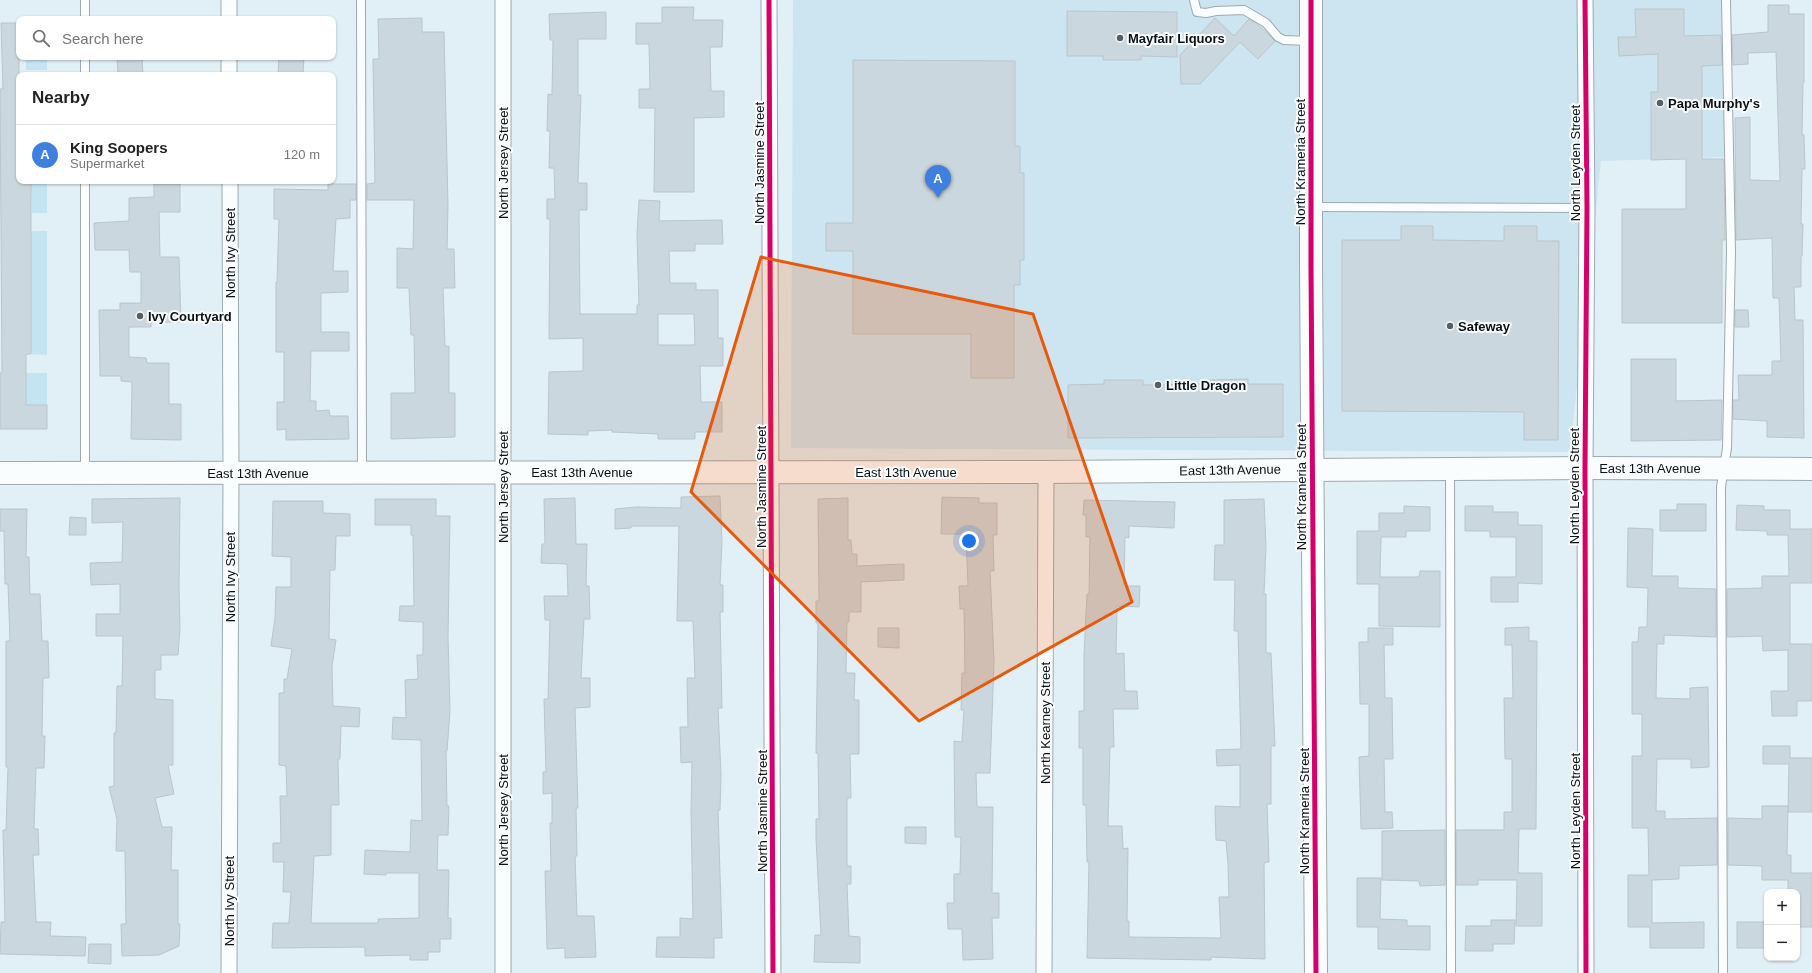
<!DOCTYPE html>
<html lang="en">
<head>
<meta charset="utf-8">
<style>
  :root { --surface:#fff; --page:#f2f2f2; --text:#222; --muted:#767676; --line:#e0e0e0; --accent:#2563eb }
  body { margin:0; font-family:Arial,sans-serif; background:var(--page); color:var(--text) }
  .controls { position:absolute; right:12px; bottom:12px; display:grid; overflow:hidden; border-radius:8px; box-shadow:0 1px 3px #0004 }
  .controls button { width:36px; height:36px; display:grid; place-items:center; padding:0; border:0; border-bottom:1px solid var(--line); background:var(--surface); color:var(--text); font:20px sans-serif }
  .you { position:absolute; left:969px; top:541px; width:14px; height:14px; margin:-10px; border:3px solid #fff; border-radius:50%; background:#1a73e8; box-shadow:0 0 0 6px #1a73e833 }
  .badge { display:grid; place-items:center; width:26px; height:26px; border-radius:50%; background:var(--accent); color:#fff; font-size:13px; font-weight:700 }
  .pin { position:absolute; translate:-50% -33px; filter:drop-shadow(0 1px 2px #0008) }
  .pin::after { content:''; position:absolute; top:21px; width:14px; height:12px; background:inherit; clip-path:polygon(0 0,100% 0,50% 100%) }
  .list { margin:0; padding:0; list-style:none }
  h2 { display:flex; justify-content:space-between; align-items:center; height:52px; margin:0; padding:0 16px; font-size:17px }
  h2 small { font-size:13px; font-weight:400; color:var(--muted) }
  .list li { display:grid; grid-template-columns:26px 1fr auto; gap:12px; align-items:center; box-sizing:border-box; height:60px; padding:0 16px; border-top:1px solid var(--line) }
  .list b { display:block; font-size:15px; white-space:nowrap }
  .list p { margin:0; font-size:13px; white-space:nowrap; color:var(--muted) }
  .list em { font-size:13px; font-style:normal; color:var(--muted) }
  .icon { flex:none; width:22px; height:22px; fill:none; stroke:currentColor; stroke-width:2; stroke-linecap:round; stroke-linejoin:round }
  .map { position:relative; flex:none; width:1812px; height:973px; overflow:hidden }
  .search { position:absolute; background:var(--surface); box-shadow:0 1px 3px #0004; left:16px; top:16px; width:320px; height:44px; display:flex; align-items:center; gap:10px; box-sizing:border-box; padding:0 14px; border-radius:8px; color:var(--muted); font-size:15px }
  .panel { position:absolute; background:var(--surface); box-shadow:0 1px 3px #0004; left:16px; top:72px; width:320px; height:112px; border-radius:8px }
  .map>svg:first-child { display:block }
  .built { fill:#cde5f0 }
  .green { fill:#c4e4f1 }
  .building { fill:#cbd7de; stroke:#bac5cc; fill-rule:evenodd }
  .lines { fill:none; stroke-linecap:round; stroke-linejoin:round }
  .lane-casing { stroke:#9eaaaf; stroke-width:10 }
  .street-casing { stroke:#9eaaaf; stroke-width:17 }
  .secondary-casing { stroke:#9eaaaf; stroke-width:24 }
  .lane { stroke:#fafdfe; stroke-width:8 }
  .street { stroke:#fafdfe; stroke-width:15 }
  .secondary { stroke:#fafdfe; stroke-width:22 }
  .cycleway-casing { stroke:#fbfbfb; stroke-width:8 }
  .cycleway { stroke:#d6006c; stroke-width:5 }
  .marked { fill:#e8590c; fill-opacity:0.2; stroke:#e8590c; stroke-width:3; stroke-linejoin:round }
  .poi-dot { fill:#536065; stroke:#fbfbfb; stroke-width:1.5 }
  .labels { text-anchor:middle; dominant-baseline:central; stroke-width:4; stroke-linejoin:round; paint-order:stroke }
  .poi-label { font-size:13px; font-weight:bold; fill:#071217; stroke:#fbfbfb; text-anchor:start }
  .street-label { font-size:13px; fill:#071217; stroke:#fbfbfb }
</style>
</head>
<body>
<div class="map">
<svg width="1812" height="973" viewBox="0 0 1812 973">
  <rect width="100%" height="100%" fill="#e1f0f6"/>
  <polygon class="built" points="793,0 1726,0 1726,157 1601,161 1570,452 791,448"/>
  <g class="green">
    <rect x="26" y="57" width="21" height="13"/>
    <polygon points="31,181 47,181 47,213 32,213"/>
    <polygon points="30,231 47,231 47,355 31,354"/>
    <rect x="26" y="373" width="21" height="32"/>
  </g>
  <g class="building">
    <polygon points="1768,5 1789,5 1789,14 1804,14 1804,82 1803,82 1802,135 1804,135 1805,169 1802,169 1801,224 1803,224 1802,256 1801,256 1801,287 1794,287 1795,320 1803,320 1804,438 1767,437 1767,421 1733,419 1733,400 1739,400 1738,375 1772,375 1772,361 1781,361 1779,298 1773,298 1772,238 1736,240 1735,118 1750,117 1750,180 1780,181 1776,52 1748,53 1748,64 1733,65 1732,35 1768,32"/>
    <polygon points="662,7 694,7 693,20 723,20 722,47 710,47 711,91 724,91 724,117 694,118 694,192 654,192 655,108 639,108 639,89 650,89 649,44 636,44 636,23 662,23"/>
    <polygon points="1635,9 1684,9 1684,36 1721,35 1722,65 1702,66 1702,159 1724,159 1725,240 1722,240 1722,323 1622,323 1622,209 1686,209 1686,159 1651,160 1651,92 1658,92 1658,54 1619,56 1618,37 1636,37"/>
    <polygon points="1067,11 1177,12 1177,57 1141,56 1141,60 1103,60 1103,56 1067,56"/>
    <path d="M606 12V39H578V95H581L578 183H587V210H579L580 314H637V305H639L637 234 639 200 660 201 659 221 722 220 723 244H695V251H669L670 283H696V290H718V338H723V366H700L701 402H722V432H695V439H658V434L612 432V430L588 431V435L548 434 549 372 583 371V338L549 339 550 219H547V199H555L554 168H549L550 131H547L548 94 552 95 553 40H550L549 14ZM658 314H694L695 345H658Z"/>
    <polygon points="422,18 422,32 444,32 448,205 447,249 454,249 455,288 443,288 445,346 449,346 449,393 455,393 455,437 391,439 391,393 415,393 414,335 411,335 409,288 397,288 397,248 413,249 414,200 367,200 367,184 375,183 373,59 379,59 378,19"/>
    <polygon points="1215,18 1234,36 1249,19 1256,23 1275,41 1258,59 1240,42 1200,84 1181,84 1180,55"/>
    <polygon points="1,23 19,23 19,181 31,181 31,354 26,354 26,405 47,405 47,429 0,429 0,373 2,373 0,89 3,89"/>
    <polygon points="117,57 142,57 143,75 118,75"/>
    <polygon points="279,57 304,57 303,75 278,75"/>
    <polygon points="853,60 1015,61 1015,146 1020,146 1020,173 1024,173 1024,260 1020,260 1020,285 1014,285 1014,378 971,378 971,334 853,334 853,251 826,251 826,223 853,223"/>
    <polygon points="154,184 180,184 180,212 159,212 160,257 179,257 181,322 151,322 151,327 129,327 129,357 146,358 147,363 169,363 169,404 181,404 181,440 131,439 132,382 121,381 121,376 100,376 99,310 120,310 120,303 141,303 141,272 130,272 129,250 95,250 94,223 129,221 129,198 154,197"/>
    <polygon points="328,184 356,184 356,200 350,200 350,218 336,219 333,271 348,271 348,292 321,293 321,332 349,332 349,351 311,351 310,401 316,401 316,411 329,410 330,416 348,416 349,439 286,440 286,429 277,430 277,402 284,402 284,352 276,352 276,282 277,282 279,219 274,219 274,189 328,190"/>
    <polygon points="1401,226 1433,226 1433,240 1504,241 1504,226 1537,226 1537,241 1559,241 1558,440 1524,440 1524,412 1342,411 1342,240 1401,240"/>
    <polygon points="1735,310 1748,310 1749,327 1735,327"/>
    <polygon points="1631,359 1676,359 1676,401 1722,400 1721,440 1631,441"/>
    <polygon points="1248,379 1248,384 1283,384 1283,437 1068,438 1068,385 1104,384 1104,380 1143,380 1143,385 1210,384 1210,380"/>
    <polygon points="720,496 722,542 720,585 723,585 723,612 720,612 722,708 718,708 721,774 720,810 718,810 722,938 714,938 714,958 656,957 657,937 680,937 680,918 693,919 691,811 692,762 681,763 680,727 688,727 687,678 695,678 693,621 677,621 679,526 631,526 631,528 615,529 615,509 636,507 681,508 681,497"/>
    <polygon points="942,497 979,498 979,503 997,503 997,535 993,535 994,571 990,571 994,661 990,773 976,773 977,807 993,807 992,893 999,893 999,918 992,918 993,959 963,960 962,929 948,929 947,903 954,903 954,874 960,874 961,837 955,837 954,741 962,742 964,710 961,710 962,673 965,673 964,609 960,609 959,586 968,586 966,534 941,534"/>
    <polygon points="180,498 179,588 180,628 178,655 161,655 161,670 155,670 155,699 173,700 173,765 168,765 174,794 155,798 162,827 172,827 171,870 178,870 178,924 180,924 179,946 159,955 122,956 121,924 126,924 125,851 116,851 117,819 109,787 114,786 114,733 116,733 117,686 122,686 123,636 96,636 96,614 120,614 120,584 91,585 90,563 122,562 123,522 92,523 92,499"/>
    <polygon points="575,498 576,544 587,544 586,586 589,586 590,619 584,619 581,678 590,678 590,707 575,708 578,808 576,808 577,856 575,856 577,916 594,916 596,957 565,958 565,948 547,949 545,871 551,871 550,823 552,823 552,793 543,794 543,772 546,772 544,699 548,699 550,620 545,620 544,596 568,596 567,564 541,563 542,544 545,544 544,499"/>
    <polygon points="848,498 848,540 851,540 852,554 857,554 857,566 904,564 904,580 861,582 861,612 849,612 849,622 847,622 846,673 855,673 854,700 859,700 859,754 850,754 851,798 847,798 847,866 851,866 851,884 847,884 849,936 860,937 860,963 814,962 815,935 821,935 816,839 816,819 819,819 818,753 816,753 818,623 816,623 816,601 819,601 818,499"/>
    <polygon points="375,499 436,499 436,516 450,516 448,637 450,711 447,751 446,751 447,806 449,806 448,835 438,835 437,870 449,870 448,918 451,918 451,939 440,939 440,952 428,952 428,960 410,960 410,955 365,956 365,947 272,948 273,923 289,923 291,892 283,892 284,862 273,862 273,843 281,843 280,796 287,796 286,766 279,765 279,693 284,693 284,679 287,679 292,649 271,646 275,618 276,587 291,587 291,557 272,556 273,501 323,501 323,513 350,514 350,536 336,536 335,570 330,570 329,639 336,640 332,666 333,706 360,708 359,727 341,726 340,759 338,759 339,805 331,805 331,855 314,856 311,923 378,923 378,919 419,918 419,873 386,873 386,875 364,874 365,850 410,852 411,820 422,821 421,740 392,739 393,717 406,718 405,680 418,679 417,655 423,655 423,622 399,621 400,606 414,606 413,535 411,535 411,525 375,525"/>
    <polygon points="1264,499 1266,546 1264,594 1266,594 1266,653 1271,653 1275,746 1271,746 1271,804 1267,804 1269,862 1264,863 1265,959 1211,957 1211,960 1087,958 1089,862 1087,862 1086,805 1083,805 1083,748 1079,748 1079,711 1084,711 1084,654 1087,594 1089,594 1090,537 1086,537 1086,515 1083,515 1084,500 1175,502 1174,528 1129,526 1129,538 1125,537 1124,586 1140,586 1139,607 1117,606 1116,654 1124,653 1125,691 1137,691 1138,709 1113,709 1114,747 1110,747 1108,826 1122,826 1123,849 1128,848 1127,921 1129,921 1129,937 1221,938 1219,897 1229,897 1228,864 1226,841 1216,840 1215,806 1240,807 1240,765 1217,766 1216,750 1241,749 1238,631 1234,631 1235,580 1214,580 1215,545 1224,545 1224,500"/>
    <polygon points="1677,504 1706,504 1706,531 1660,531 1660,510 1677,510"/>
    <polygon points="1737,505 1764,506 1764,510 1790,510 1790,529 1812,529 1812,583 1790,583 1790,644 1812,644 1812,701 1797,701 1797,716 1772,716 1771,691 1788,691 1788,650 1763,651 1762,636 1727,637 1727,589 1762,588 1762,576 1789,576 1788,535 1767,535 1767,531 1736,530"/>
    <polygon points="1404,506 1430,507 1430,531 1406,531 1406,537 1381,537 1380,577 1419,577 1420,571 1440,571 1440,627 1379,626 1379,584 1357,584 1357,531 1379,531 1379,513 1404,513"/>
    <polygon points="1465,506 1493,506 1493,512 1518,512 1518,525 1542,525 1542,584 1518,583 1518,602 1491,602 1491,577 1516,577 1516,537 1490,537 1490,531 1465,531"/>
    <polygon points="0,509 27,509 26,557 29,557 30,594 40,594 42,641 48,641 49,678 43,678 42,736 45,736 44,768 36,768 34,829 38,829 39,855 33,855 36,922 51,922 50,936 86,937 85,956 0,954 1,922 5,922 3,830 6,830 8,767 6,767 6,641 10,641 8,584 5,584 4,531 0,531"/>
    <polygon points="70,517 86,518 86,535 69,535"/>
    <polygon points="1628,528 1653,529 1652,576 1678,576 1678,588 1716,589 1716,637 1664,635 1664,644 1657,644 1656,698 1690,699 1690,688 1708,687 1709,767 1691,768 1691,759 1657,759 1656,811 1665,811 1665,819 1717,818 1717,865 1679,866 1679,879 1652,880 1652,923 1704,922 1704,948 1650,948 1650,927 1628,927 1628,875 1649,875 1648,828 1632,828 1632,756 1642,756 1642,714 1632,714 1632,642 1638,642 1639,627 1647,627 1648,588 1627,587"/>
    <polygon points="1529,627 1529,641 1537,641 1536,829 1519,829 1518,873 1542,873 1542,926 1516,926 1517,880 1478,880 1478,885 1456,885 1456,830 1504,830 1504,812 1512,812 1512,759 1505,759 1504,698 1513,698 1512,645 1505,645 1505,628"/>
    <polygon points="878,628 899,628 899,648 878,647"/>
    <polygon points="1368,628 1393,628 1393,645 1384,645 1385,698 1392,698 1393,759 1384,759 1385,812 1392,812 1393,828 1361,829 1359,757 1369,756 1369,704 1360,704 1359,642 1368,642"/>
    <polygon points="1763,746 1790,746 1790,758 1812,758 1812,812 1788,812 1789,764 1763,764"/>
    <polygon points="1762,806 1788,806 1787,855 1791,855 1791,873 1812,873 1812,927 1797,927 1797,892 1788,892 1788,880 1762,880 1762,866 1728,865 1728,818 1762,819"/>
    <polygon points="905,827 926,827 926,844 905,843"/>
    <polygon points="1445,830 1445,885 1420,886 1419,881 1382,880 1382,831"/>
    <polygon points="1357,878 1381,878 1380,919 1407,920 1407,926 1430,926 1430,950 1378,949 1378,927 1357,927"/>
    <polygon points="1491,920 1515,920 1514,944 1493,944 1493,951 1465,951 1466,926 1491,926"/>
    <rect x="1737" y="922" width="30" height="26"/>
    <polygon points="89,944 111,944 111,964 88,963"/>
  </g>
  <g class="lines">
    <defs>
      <g id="lane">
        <polyline points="361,0 362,471"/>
        <polyline points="1194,0 1197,12 1206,13 1216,11 1244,10 1266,23 1278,37 1284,40 1310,41"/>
        <polyline points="85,19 85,0"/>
        <polyline points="85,75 85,57"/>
        <polyline points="1312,207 1587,208"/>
        <polyline points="1450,469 1451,973"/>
        <polyline points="85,472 85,181"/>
        <polyline points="1723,973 1721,487 1727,448 1731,250 1726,0"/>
      </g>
      <g id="street">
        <polyline points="229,0 229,19"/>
        <polyline points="503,0 503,973"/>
        <polyline points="769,0 773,973"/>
        <polyline points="1585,0 1587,208 1585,468 1586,973"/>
        <polyline points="229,57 229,75"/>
        <polyline points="229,973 231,474 230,181"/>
        <polyline points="1044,973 1046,472"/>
      </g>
      <g id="secondary">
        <polyline points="1311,0 1311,266 1316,973"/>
        <polyline points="0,473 1046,472 1585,468 1812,469"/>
      </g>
    </defs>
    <use href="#lane" class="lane-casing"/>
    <use href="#street" class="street-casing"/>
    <use href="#secondary" class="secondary-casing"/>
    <use href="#lane" class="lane"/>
    <use href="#street" class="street"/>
    <use href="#secondary" class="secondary"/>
    <defs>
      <g id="cycleway">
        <polyline points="769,0 773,973"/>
        <polyline points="1311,0 1311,266 1316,973"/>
        <polyline points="1585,0 1587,208 1585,468 1586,973"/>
      </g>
    </defs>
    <use href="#cycleway" class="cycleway-casing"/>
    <use href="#cycleway" class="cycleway"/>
  </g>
  <path class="marked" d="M761 257 1033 314 1132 602 919 721 691 492Z"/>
  <g class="poi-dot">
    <circle cx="1120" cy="38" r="4"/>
    <circle cx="1660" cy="103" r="4"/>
    <circle cx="140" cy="316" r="4"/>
    <circle cx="1450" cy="326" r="4"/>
    <circle cx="1158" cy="385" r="4"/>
  </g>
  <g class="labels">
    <g class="poi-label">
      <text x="1128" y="38">Mayfair Liquors</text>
      <text x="1668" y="103">Papa Murphy's</text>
      <text x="148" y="316">Ivy Courtyard</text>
      <text x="1458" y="326">Safeway</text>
      <text x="1166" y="385">Little Dragon</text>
    </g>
    <g class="street-label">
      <text transform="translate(1300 162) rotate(-90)">North Krameria Street</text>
      <text transform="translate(503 163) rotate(-90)">North Jersey Street</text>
      <text transform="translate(759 163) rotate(-90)">North Jasmine Street</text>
      <text transform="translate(1575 163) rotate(-90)">North Leyden Street</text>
      <text transform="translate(230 253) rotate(-90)">North Ivy Street</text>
      <text x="1650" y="468">East 13th Avenue</text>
      <text transform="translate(1230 470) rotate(-1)">East 13th Avenue</text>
      <text x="582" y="472">East 13th Avenue</text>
      <text x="906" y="472">East 13th Avenue</text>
      <text x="258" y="473">East 13th Avenue</text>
      <text transform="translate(1574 486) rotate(-90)">North Leyden Street</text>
      <text transform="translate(503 487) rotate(-90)">North Jersey Street</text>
      <text transform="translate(761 487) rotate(-90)">North Jasmine Street</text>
      <text transform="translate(1301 487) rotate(-90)">North Krameria Street</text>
      <text transform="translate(230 577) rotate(-90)">North Ivy Street</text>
      <text transform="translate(1045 723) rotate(-90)">North Kearney Street</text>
      <text transform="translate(503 810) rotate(-90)">North Jersey Street</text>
      <text transform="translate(762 811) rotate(-90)">North Jasmine Street</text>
      <text transform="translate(1304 811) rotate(-90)">North Krameria Street</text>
      <text transform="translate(1575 811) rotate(-90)">North Leyden Street</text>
      <text transform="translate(229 901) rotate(-90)">North Ivy Street</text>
    </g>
  </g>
</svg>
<div class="controls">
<button>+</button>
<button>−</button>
</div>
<div class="you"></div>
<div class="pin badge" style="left:938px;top:198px;background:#3f7fe0">A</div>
<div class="search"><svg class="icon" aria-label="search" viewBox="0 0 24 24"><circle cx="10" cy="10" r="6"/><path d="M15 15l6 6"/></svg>Search here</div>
<section class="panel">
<h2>Nearby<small></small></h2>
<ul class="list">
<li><span class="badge" style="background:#3f7fe0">A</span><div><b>King Soopers</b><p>Supermarket</p></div><em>120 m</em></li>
</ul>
</section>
</div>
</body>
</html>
